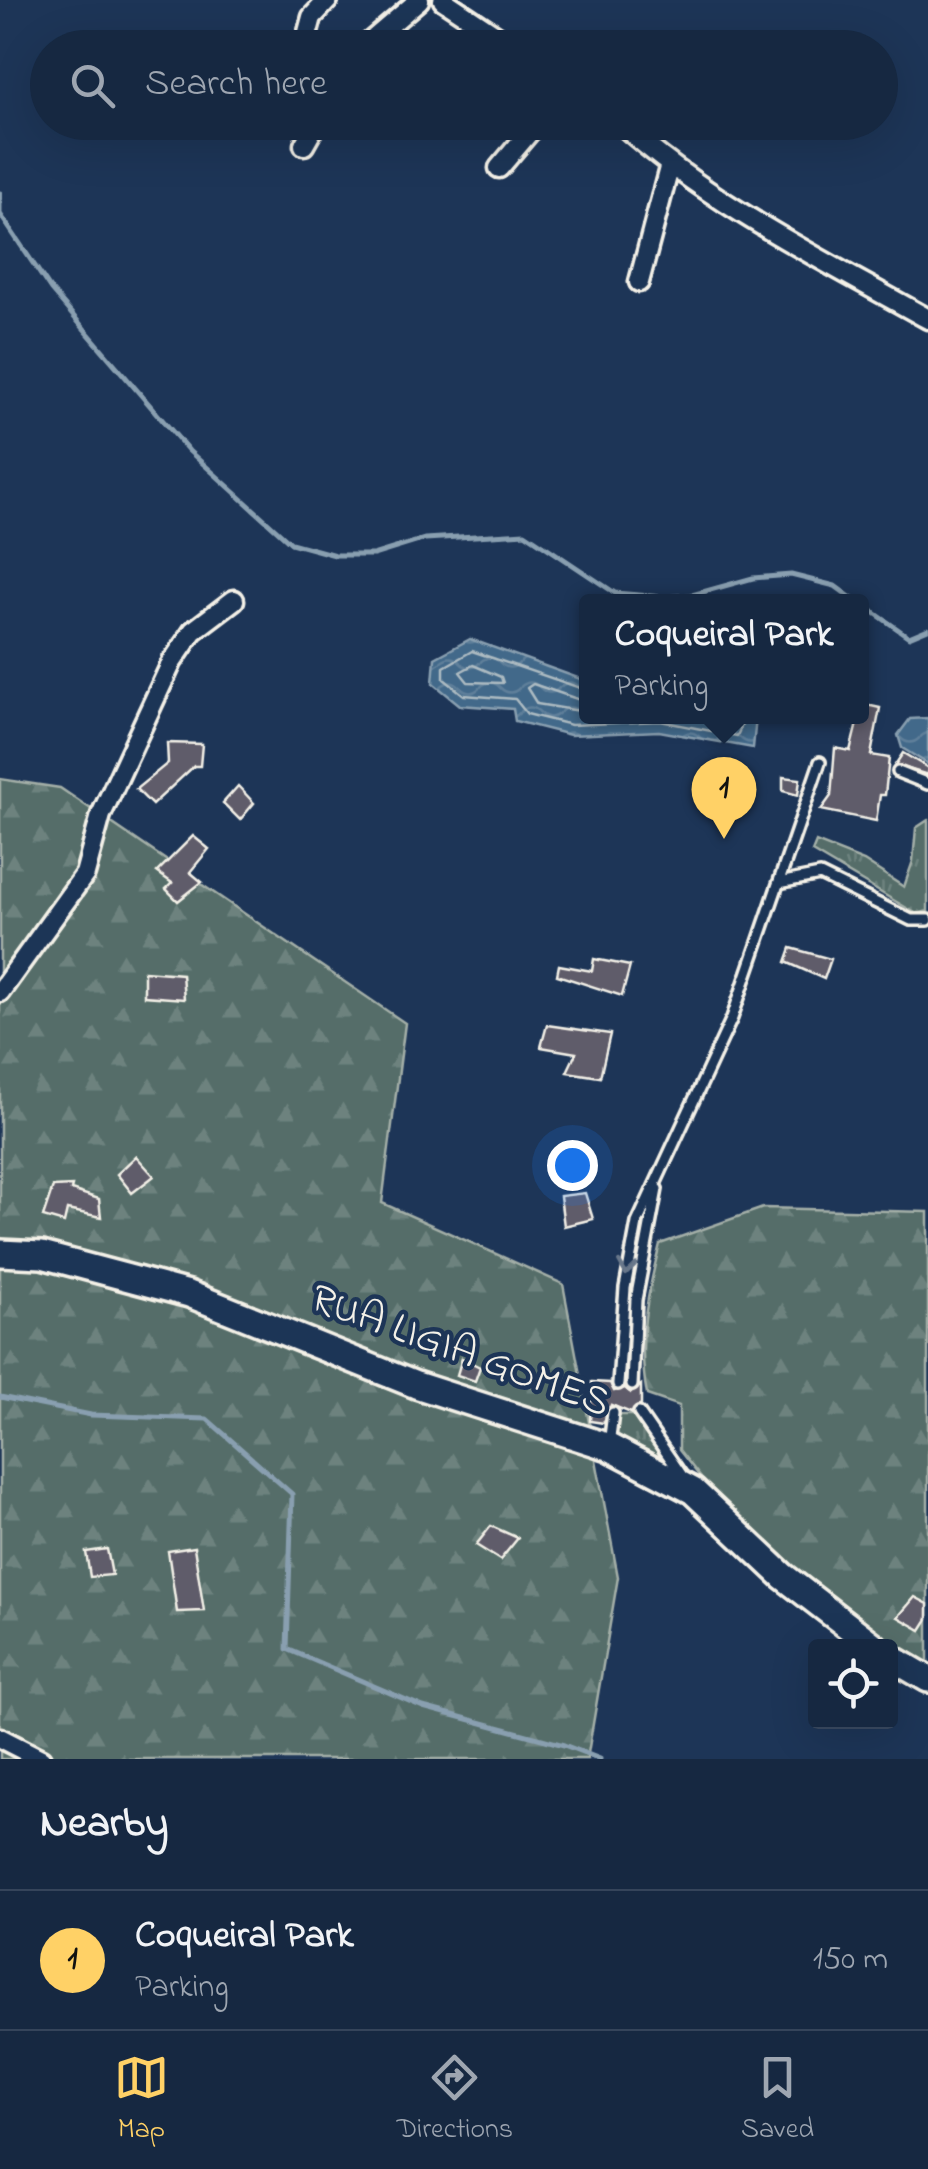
<!DOCTYPE html>
<html lang="en">
<head>
<meta charset="utf-8">
<style>
  :root { --surface:#162841; --page:#23344c; --text:#f1f3f6; --muted:#9ea6b1; --line:#35445a; --accent:#ffd166 }
  body { margin:0; font-family:"Indie Flower",sans-serif; background:var(--page); color:var(--text) }
  .controls { position:absolute; right:30px; bottom:30px; display:grid; overflow:hidden; border-radius:10px; box-shadow:0 10px 40px #0002 }
  .controls button { width:90px; height:90px; display:grid; place-items:center; padding:0; border:0; border-bottom:2px solid var(--line); background:var(--surface); color:var(--text); font:50px sans-serif }
  .you { position:absolute; left:572px; top:1165px; width:35px; height:35px; margin:-25px; border:8px solid #fff; border-radius:50%; background:#1a73e8; box-shadow:0 0 0 15px #1a73e833 }
  .badge { display:grid; place-items:center; width:65px; height:65px; border-radius:50%; background:var(--accent); color:#111; font-size:32px; font-weight:700 }
  .pin { position:absolute; translate:-50% -82px; filter:drop-shadow(0 2px 5px #0008) }
  .pin::after { content:''; position:absolute; top:52px; width:35px; height:30px; background:inherit; clip-path:polygon(0 0,100% 0,50% 100%) }
  .popup { position:absolute; left:579px; top:594px; width:290px; height:130px; box-sizing:border-box; display:grid; place-content:center; border-radius:10px; background:var(--surface); filter:drop-shadow(0 2px 8px #0005); font-size:32px; white-space:nowrap; color:var(--muted) }
  .popup b { font-size:38px; color:var(--text) }
  .popup::after { content:''; position:absolute; left:50%; top:100%; margin-left:-20px; border:20px solid transparent; border-top-color:var(--surface) }
  .list { margin:0; padding:0; list-style:none }
  h2 { display:flex; justify-content:space-between; align-items:center; height:130px; margin:0; padding:0 40px; font-size:42px }
  h2 small { font-size:32px; font-weight:400; color:var(--muted) }
  .list li { display:grid; grid-template-columns:65px 1fr auto; gap:30px; align-items:center; box-sizing:border-box; height:140px; padding:0 40px; border-top:2px solid var(--line) }
  .list b { display:block; font-size:38px; white-space:nowrap }
  .list p { margin:0; font-size:32px; white-space:nowrap; color:var(--muted) }
  .list em { font-size:32px; font-style:normal; color:var(--muted) }
  .icon { flex:none; width:55px; height:55px; fill:none; stroke:currentColor; stroke-width:2; stroke-linecap:round; stroke-linejoin:round }
  .map { position:relative; flex:none; width:928px; height:1759px; overflow:hidden }
  .search { position:absolute; background:var(--surface); box-shadow:0 10px 40px #0002; left:30px; right:30px; top:30px; height:110px; display:flex; align-items:center; gap:25px; box-sizing:border-box; padding:0 35px; border-radius:55px; color:var(--muted); font-size:38px }
  .sheet { height:270px; background:var(--surface) }
  nav { display:flex; justify-content:space-around; align-items:center; box-sizing:border-box; height:140px; border-top:2px solid var(--line); background:var(--surface); font-size:28px; color:var(--muted) }
  nav a { display:grid; justify-items:center; gap:5px }
  nav .on { color:var(--accent) }
  .map>svg:first-child { display:block }
  .grass { fill:url(#grass-tufts); stroke:#a4afa8; stroke-width:2.5 }
  .forest { fill:url(#forest-firs); stroke:#a4afa8; stroke-width:2.5 }
  .water { fill:url(#water-waves); stroke:#899fb0; stroke-width:2.5 }
  .lines { fill:none; stroke-linecap:round; stroke-linejoin:round }
  .shore { stroke:#adbbc2; stroke-width:2.5 }
  .stream { stroke:#899fb0; stroke-width:5 }
  .building { fill:#5f5c6b; stroke:#f4f1e8; stroke-width:2.5 }
  .lane-casing { stroke:#f4f1e8; stroke-width:16 }
  .street-casing { stroke:#f4f1e8; stroke-width:25 }
  .secondary-casing { stroke:#f4f1e8; stroke-width:32 }
  .lane { stroke:#1d3557; stroke-width:9 }
  .street { stroke:#1d3557; stroke-width:18 }
  .secondary { stroke:#1d3557; stroke-width:25 }
  .oneway { stroke:#68778a }
  .labels { text-anchor:middle; dominant-baseline:central; stroke-width:9; stroke-linejoin:round; paint-order:stroke }
  .street-label { font-size:42px; fill:#f4f1e8; stroke:#1d3557 }
</style>
</head>
<body>
<div class="map">
<svg width="928" height="1759" viewBox="0 0 928 1759">
  <defs>
    <pattern id="grass-tufts" width="24" height="20" patternUnits="userSpaceOnUse" patternTransform="scale(2.5)"><rect width="24" height="20" fill="#546d69"/><path d="M3 7l-1-3M5 7V3M7 7l1-3M15 17l-1-3M17 17v-4M19 17l1-3" fill="none" stroke="#6d827e"/></pattern>
    <pattern id="forest-firs" width="22" height="20" patternUnits="userSpaceOnUse" patternTransform="scale(2.5)"><rect width="22" height="20" fill="#546d69"/><path d="M5 1l3.5 6h-7zM16 11l3.5 6h-7z" fill="#6d827e"/></pattern>
    <pattern id="water-waves" width="16" height="10" patternUnits="userSpaceOnUse" patternTransform="scale(2.5)"><rect width="16" height="10" fill="#42698a"/><path d="M0 5q4-4 8 0t8 0" fill="none" stroke="#5e7f9a"/></pattern>
  </defs>
  <rect width="100%" height="100%" fill="#1d3557"/>
  <filter id="ink" filterUnits="userSpaceOnUse"><feTurbulence type="fractalNoise" baseFrequency=".01" numOctaves="2"/><feDisplacementMap in="SourceGraphic" scale="20" xChannelSelector="R" yChannelSelector="G"/><feConvolveMatrix kernelMatrix="1 2 1 2 8 2 1 2 1" color-interpolation-filters="sRGB"/></filter>
  <g filter="url(#ink)">
    <g class="grass">
      <polygon points="928,820 928,911 917,914 812,852 816,842 864,861 904,887 913,861 916,828"/>
      <polygon points="617,1415 634,1415 693,1491 609,1447"/>
    </g>
    <g class="forest">
      <polygon points="0,779 60,788 405,1023 382,1203 563,1284 618,1577 587,1759 0,1759"/>
      <path d="M763 1208 928 1212V1671L836 1610 727 1511 679 1450V1406L647 1395C637 1342 647 1296 660 1244Z"/>
    </g>
    <g class="water">
      <polygon points="470,639 586,681 586,716 756,717 753,748 659,731 570,735 515,721 513,709 460,705 433,683 435,658"/>
      <polygon points="928,718 928,764 902,748 898,735 910,719"/>
    </g>
    <g class="lines">
      <g class="shore">
        <polygon points="473,665 501,677 503,683 468,682 460,672"/>
        <polyline points="586,690 472,651 444,667 444,679 464,695 515,699 527,714 571,725 660,721 737,736 746,716"/>
        <polyline points="586,702 533,684 527,688 537,704 586,712"/>
      </g>
      <g class="stream">
        <polyline points="0,193 0,212"/>
        <polyline points="0,214 51,290 189,451 291,543 335,555 373,555 425,539 525,533 615,593 663,597 692,595 753,578 791,575 835,586 857,602"/>
        <polyline points="862,604 909,637 928,629"/>
        <polyline points="0,1397 91,1415 207,1419 292,1494 287,1649 423,1707 564,1745 600,1759"/>
      </g>
    </g>
    <g class="building">
      <polygon points="862,704 880,708 871,755 889,758 885,795 880,795 876,821 821,810 831,796 835,748 850,751"/>
      <polygon points="167,743 202,744 200,766 194,766 152,805 136,789 168,763"/>
      <polygon points="903,753 928,768 928,775 895,765"/>
      <polygon points="783,777 800,779 798,795 783,791"/>
      <polygon points="238,786 254,803 240,820 223,803"/>
      <polygon points="193,836 209,849 190,872 202,882 178,901 166,889 172,883 157,872"/>
      <polygon points="791,948 831,959 824,979 786,962"/>
      <polygon points="594,959 630,966 622,996 557,975 559,965 592,971"/>
      <polygon points="144,971 182,974 184,999 144,996"/>
      <polygon points="547,1025 610,1034 600,1077 567,1072 576,1053 541,1047"/>
      <polygon points="136,1156 154,1176 132,1193 117,1174"/>
      <polygon points="72,1186 71,1190 99,1199 101,1217 67,1210 64,1223 43,1217 53,1187"/>
      <polygon points="585,1193 593,1219 564,1226 560,1196"/>
      <polygon points="462,1358 480,1367 475,1381 457,1375"/>
      <polygon points="592,1382 610,1383 614,1391 625,1388 631,1393 641,1385 641,1405 631,1413 611,1405 604,1423 590,1421"/>
      <polygon points="491,1526 518,1538 500,1560 476,1545"/>
      <polygon points="194,1547 204,1611 177,1612 168,1551"/>
      <polygon points="107,1549 112,1575 90,1577 86,1552"/>
      <polygon points="915,1597 928,1604 928,1619 921,1630 898,1617"/>
    </g>
    <g class="lines">
      <defs>
        <g id="lane">
          <polyline points="898,772 928,784"/>
          <polyline points="779,883 820,875 911,920 928,920"/>
          <polyline points="618,1384 625,1288 637,1223 732,1018 820,762"/>
          <polyline points="632,1385 636,1300 657,1189"/>
          <polyline points="639,1413 683,1477"/>
          <polyline points="609,1445 613,1413"/>
        </g>
        <g id="street">
          <polyline points="443,0 515,48"/>
          <polyline points="315,48 307,36 312,17 328,0"/>
          <polyline points="363,48 419,0"/>
          <path d="M619 122C711 205 821 259 928 319"/>
          <polyline points="304,145 317,122"/>
          <polyline points="499,168 538,122"/>
          <polyline points="639,282 669,168"/>
          <polyline points="0,992 85,874 101,815 172,662 193,631 234,600"/>
          <polyline points="0,1738 41,1759"/>
        </g>
        <g id="secondary">
          <polyline points="0,1253 42,1255 189,1294 416,1385 609,1447 693,1491 783,1576 874,1646"/>
          <polyline points="890,1657 928,1679"/>
        </g>
      </defs>
      <use href="#lane" class="lane-casing"/>
      <use href="#street" class="street-casing"/>
      <use href="#secondary" class="secondary-casing"/>
      <use href="#lane" class="lane"/>
      <use href="#street" class="street"/>
      <use href="#secondary" class="secondary"/>
    </g>
    <defs><path id="oneway-chevron" d="M-2-3.5L2.5 0L-2 3.5" fill="none" stroke-width="1.6" stroke-linecap="round" stroke-linejoin="round" transform="scale(2.5)"/></defs>
    <use class="oneway" href="#oneway-chevron" transform="translate(627 1268) rotate(98)"/>
  </g>
  <g class="labels">
    <g class="street-label">
      <text transform="translate(460 1352) rotate(20)">RUA LIGIA GOMES</text>
    </g>
  </g>
</svg>
<div class="controls">
<button><svg class="icon" aria-label="locate" viewBox="0 0 24 24"><circle cx="12" cy="12" r="6"/><path d="M12 2v4M12 18v4M2 12h4M18 12h4"/></svg></button>
</div>
<div class="you"></div>
<div class="pin badge" style="left:724px;top:839px">1</div>
<div class="popup"><b>Coqueiral Park</b>Parking</div>
<div class="search"><svg class="icon" aria-label="search" viewBox="0 0 24 24"><circle cx="10" cy="10" r="6"/><path d="M15 15l6 6"/></svg>Search here</div>
</div>
<section class="sheet">
<h2>Nearby<small></small></h2>
<ul class="list">
<li><span class="badge">1</span><div><b>Coqueiral Park</b><p>Parking</p></div><em>150 m</em></li>
</ul>
</section>
<nav>
<a class="on"><svg class="icon" aria-label="map" viewBox="0 0 24 24"><path d="M3 6l6-2 6 2 6-2v14l-6 2-6-2-6 2zM9 4v14M15 6v14"/></svg>Map</a>
<a><svg class="icon" aria-label="directions" viewBox="0 0 24 24"><path d="M12 3l9 9-9 9-9-9zM9 14v-3h6M13 9l2 2-2 2"/></svg>Directions</a>
<a><svg class="icon" aria-label="saved" viewBox="0 0 24 24"><path d="M7 4h10v16l-5-4-5 4z"/></svg>Saved</a>
</nav>
</body>
</html>
